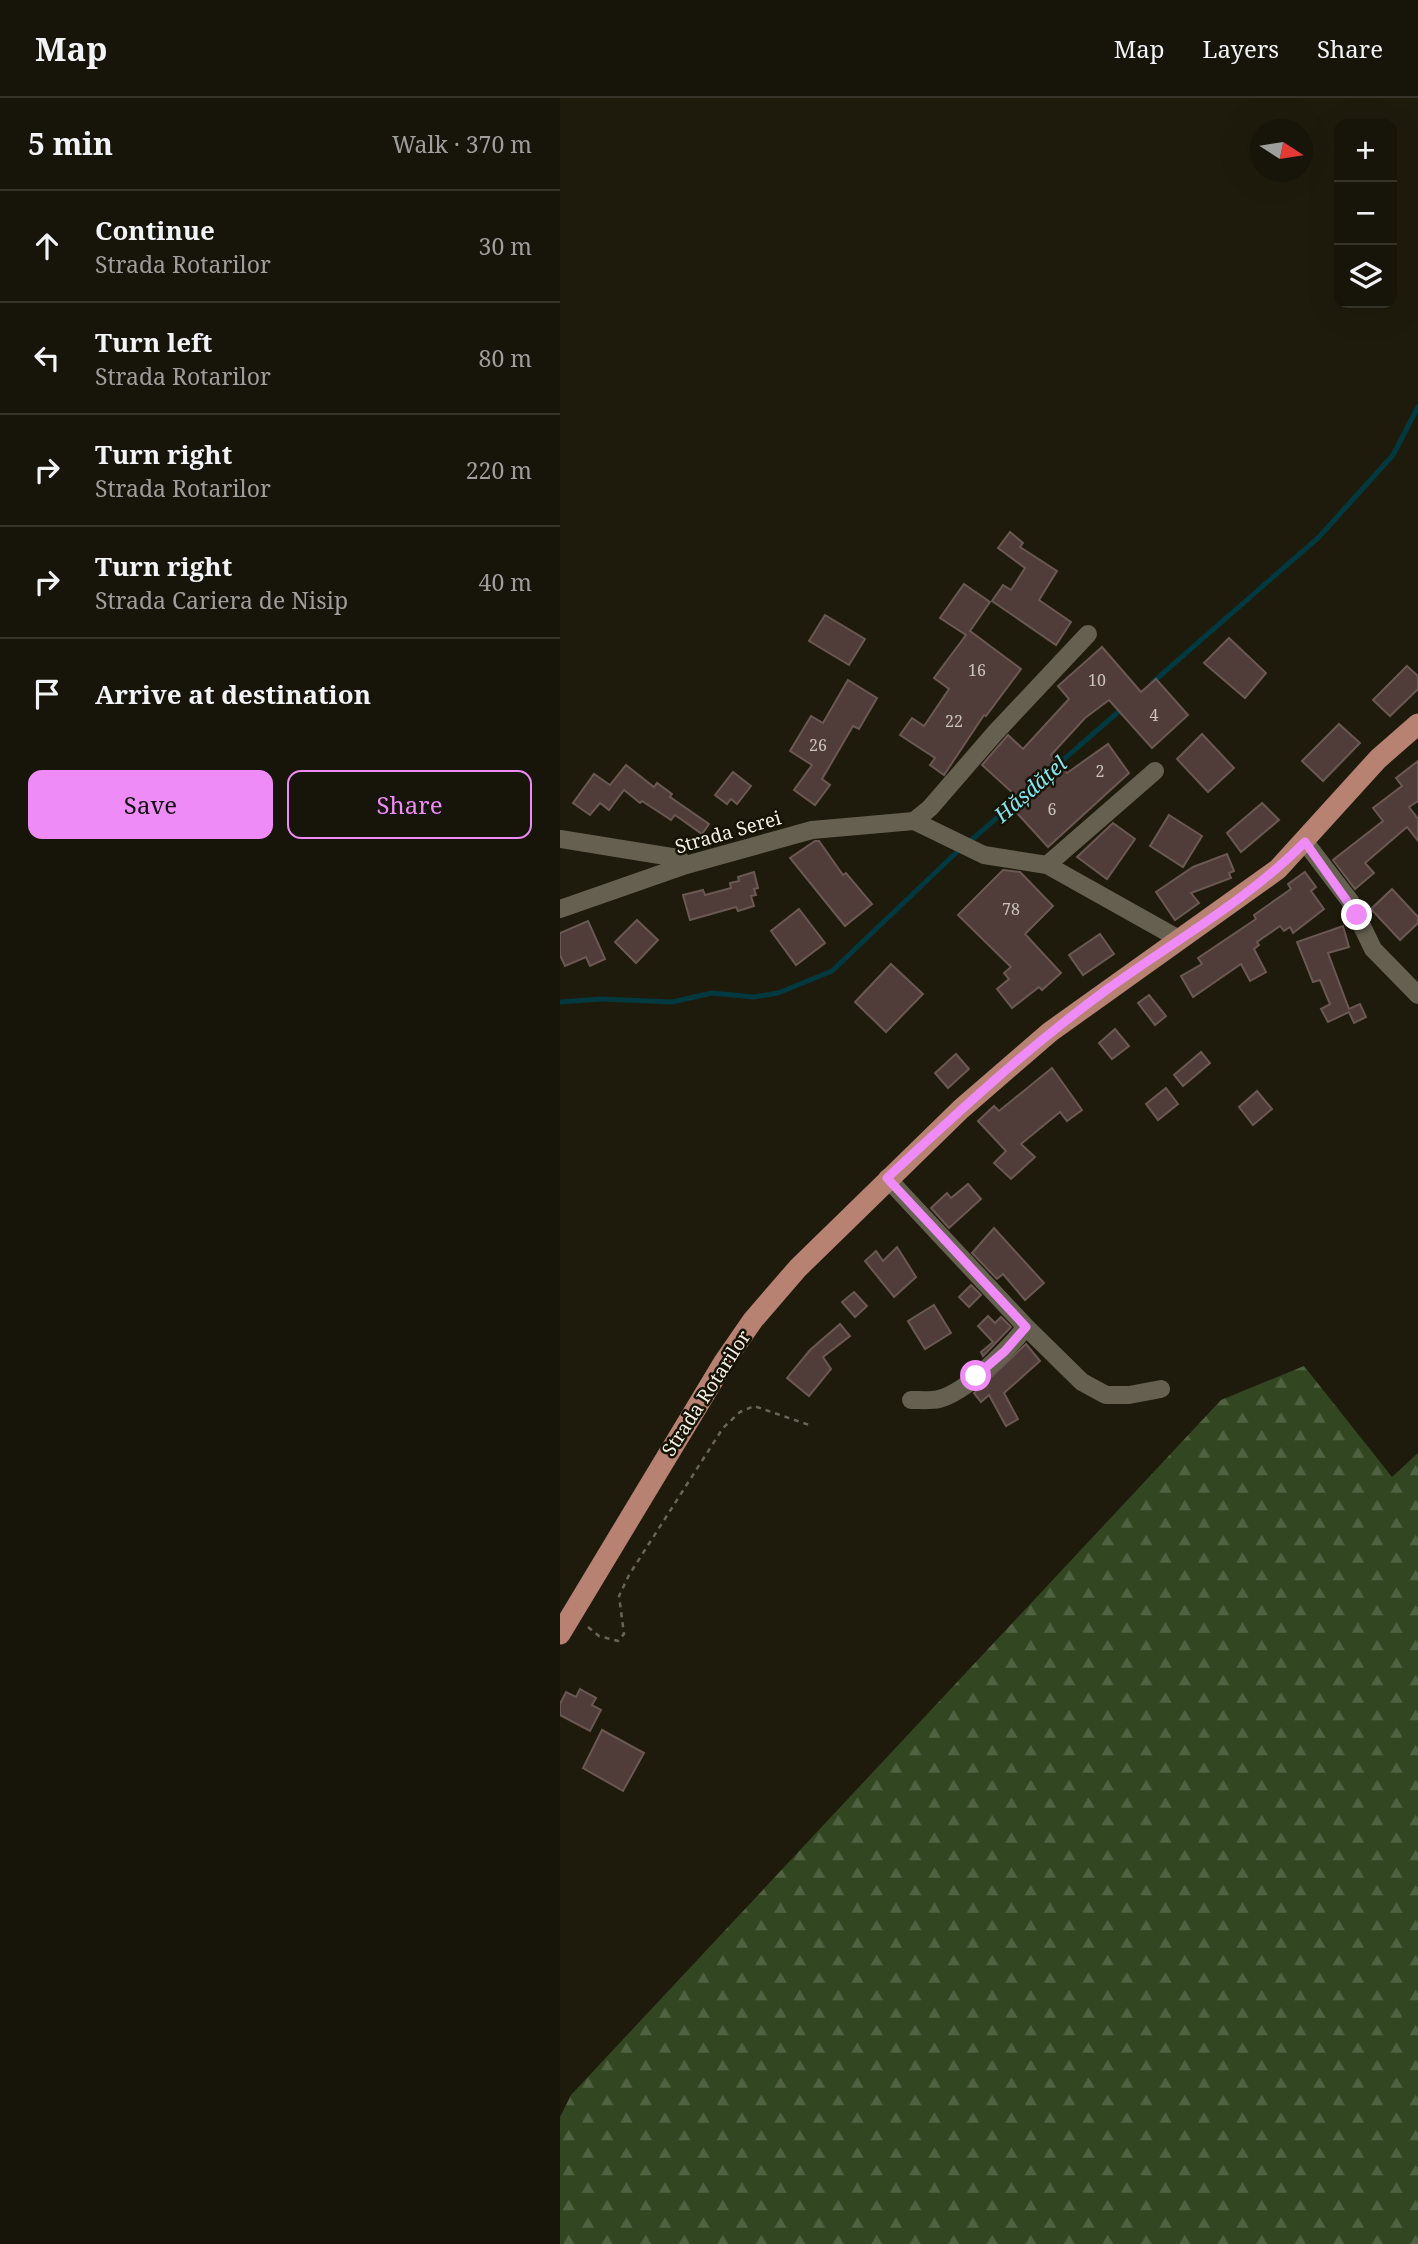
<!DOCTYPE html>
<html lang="en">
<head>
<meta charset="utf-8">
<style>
  :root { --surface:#171409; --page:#242117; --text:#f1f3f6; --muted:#9e9e9c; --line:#36332a; --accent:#ef8bf6 }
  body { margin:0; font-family:"Noto Serif",serif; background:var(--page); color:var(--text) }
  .controls { position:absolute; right:21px; top:21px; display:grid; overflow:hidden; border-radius:14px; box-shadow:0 7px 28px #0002 }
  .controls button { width:63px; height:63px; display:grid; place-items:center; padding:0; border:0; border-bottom:2px solid var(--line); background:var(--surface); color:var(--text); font:35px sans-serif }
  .compass { position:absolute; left:690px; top:21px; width:63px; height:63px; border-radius:50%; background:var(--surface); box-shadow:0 7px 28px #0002; rotate:102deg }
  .stop { position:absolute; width:21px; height:21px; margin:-16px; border:5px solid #ef8bf6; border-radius:50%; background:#fff }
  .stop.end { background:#ef8bf6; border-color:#fff; box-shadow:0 2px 7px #0008 }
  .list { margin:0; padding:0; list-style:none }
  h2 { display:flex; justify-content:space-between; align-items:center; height:91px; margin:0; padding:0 28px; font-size:30px }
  h2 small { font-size:23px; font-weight:400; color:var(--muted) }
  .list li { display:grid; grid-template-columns:46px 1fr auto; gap:21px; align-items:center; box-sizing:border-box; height:112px; padding:0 28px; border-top:2px solid var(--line) }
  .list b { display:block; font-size:26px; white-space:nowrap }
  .list p { margin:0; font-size:23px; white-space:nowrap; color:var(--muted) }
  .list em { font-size:23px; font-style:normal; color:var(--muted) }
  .actions { display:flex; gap:14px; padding:21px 28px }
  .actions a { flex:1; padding:16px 0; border:2px solid var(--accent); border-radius:14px; text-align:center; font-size:24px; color:var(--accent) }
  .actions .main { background:var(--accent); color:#111 }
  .icon { flex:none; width:38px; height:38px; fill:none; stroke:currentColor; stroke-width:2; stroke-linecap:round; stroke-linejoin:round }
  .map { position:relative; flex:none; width:858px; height:2146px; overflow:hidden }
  header { display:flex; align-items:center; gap:42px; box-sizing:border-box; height:98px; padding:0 35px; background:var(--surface); border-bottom:2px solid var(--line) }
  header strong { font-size:33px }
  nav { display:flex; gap:38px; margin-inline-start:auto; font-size:24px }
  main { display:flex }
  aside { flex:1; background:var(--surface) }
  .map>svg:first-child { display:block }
  .forest { fill:url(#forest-firs) }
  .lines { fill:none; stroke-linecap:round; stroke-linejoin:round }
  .stream { stroke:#00393f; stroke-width:5 }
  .building { fill:#503d39; stroke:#6b5753; stroke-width:2 }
  .path { stroke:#686558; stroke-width:2.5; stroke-dasharray:5 5; stroke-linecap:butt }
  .minor { stroke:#65604f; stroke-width:18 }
  .major { stroke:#b78272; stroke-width:21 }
  .route { stroke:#ef8bf6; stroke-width:9 }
  .labels { text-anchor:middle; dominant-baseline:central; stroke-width:5; stroke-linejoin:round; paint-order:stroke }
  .number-label { font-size:16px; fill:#cac3bb }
  .street-label { font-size:19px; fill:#f2f0e6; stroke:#161204 }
  .water-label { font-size:21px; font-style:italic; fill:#80e7f5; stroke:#161204 }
</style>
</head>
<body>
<header>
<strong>Map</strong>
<nav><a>Map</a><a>Layers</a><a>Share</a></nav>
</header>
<main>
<aside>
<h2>5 min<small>Walk · 370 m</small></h2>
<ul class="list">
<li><svg class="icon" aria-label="ahead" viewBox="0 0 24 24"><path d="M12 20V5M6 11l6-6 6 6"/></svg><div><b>Continue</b><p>Strada Rotarilor</p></div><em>30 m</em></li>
<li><svg class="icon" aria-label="left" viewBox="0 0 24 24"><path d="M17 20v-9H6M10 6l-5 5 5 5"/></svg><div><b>Turn left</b><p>Strada Rotarilor</p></div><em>80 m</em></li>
<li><svg class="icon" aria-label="right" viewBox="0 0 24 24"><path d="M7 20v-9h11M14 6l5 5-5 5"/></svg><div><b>Turn right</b><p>Strada Rotarilor</p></div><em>220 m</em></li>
<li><svg class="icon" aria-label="right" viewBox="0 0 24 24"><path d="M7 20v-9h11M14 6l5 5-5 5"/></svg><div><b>Turn right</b><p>Strada Cariera de Nisip</p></div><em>40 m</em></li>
<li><svg class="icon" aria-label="arrive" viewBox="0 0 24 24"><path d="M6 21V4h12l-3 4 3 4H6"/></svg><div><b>Arrive at destination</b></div></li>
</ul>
<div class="actions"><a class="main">Save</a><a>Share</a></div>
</aside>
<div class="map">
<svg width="858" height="2146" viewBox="0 0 858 2146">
  <defs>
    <pattern id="forest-firs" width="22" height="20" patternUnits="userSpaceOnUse" patternTransform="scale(1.75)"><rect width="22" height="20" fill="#324721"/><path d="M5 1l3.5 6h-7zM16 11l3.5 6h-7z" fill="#506241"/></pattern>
  </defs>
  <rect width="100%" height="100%" fill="#1f1b0c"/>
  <polygon class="forest" points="744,1268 832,1379 858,1355 858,2146 0,2146 0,2019 11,1997 661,1302"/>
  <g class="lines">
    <g class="stream">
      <polyline points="593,584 759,439 833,357 858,309"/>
      <polyline points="495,669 564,609"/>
      <polyline points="408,745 464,696"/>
      <polyline points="0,904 41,901 112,904 152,895 194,899 218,895 272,873 400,751"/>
    </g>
  </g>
  <g class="building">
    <polygon points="450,434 463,445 460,449 497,473 479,502 511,524 496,547 432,503 443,487 451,492 465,470 438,450"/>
    <polygon points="404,486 430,504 410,533 461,571 426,618 424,617 384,677 370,667 375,660 340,637 352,620 364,628 389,591 374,580 406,537 380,520"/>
    <polygon points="265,517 305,541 289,567 249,543"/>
    <polygon points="669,540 706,575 685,600 644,565"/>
    <polygon points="542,549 581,594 596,581 628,617 592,650 549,602 525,620 491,657 507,675 548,646 569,675 488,749 457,715 466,707 422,667 448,637 463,651 509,601 498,588"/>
    <polygon points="847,568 858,578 858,591 830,618 813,602"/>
    <polygon points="288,582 317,600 299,631 293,628 262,681 270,687 255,707 234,692 252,667 230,653 251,618 263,625"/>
    <polygon points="779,626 800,645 763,683 742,663"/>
    <polygon points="642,636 674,670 648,694 617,661"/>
    <polygon points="858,663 858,703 849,709 858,721 858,743 847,729 805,765 814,775 795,791 773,762 823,723 813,710 842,688 836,680"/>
    <polygon points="66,667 94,689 97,685 112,696 110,699 149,726 142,736 115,717 111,722 82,703 80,705 64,692 49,712 40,705 30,717 13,705 34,676 50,687"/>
    <polygon points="173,674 191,688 177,706 171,701 167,706 155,697"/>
    <polygon points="702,705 719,722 681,754 667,735"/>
    <polygon points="609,717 642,738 623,769 590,748"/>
    <polygon points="553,725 575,741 547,781 517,759"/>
    <polygon points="255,743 259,743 283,777 286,775 312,806 285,828 230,760"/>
    <polygon points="667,756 674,773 669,775 671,780 631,795 639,805 615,822 596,794 633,769"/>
    <polygon points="443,772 460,774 493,808 465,836 501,875 482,892 479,889 452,910 437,891 449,881 444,875 451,869 398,817"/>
    <polygon points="194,774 198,790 194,791 196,797 191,798 194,808 178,813 176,809 130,822 123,797 143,792 145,797 171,790 170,785 179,783 178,779"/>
    <polygon points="745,774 756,789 751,793 764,811 733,835 730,829 724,833 720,828 697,844 699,847 694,851 706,874 690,883 681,866 633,899 621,878 642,866 638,860 696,821 694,817 731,791 728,786"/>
    <polygon points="832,791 858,819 858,825 840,842 811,811"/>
    <polygon points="239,811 265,845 236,867 211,833"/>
    <polygon points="77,822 98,842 76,865 55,844"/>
    <polygon points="28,823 45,861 30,868 26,859 5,868 0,857 0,835"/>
    <polygon points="783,828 789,849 768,855 789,911 800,906 806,919 794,925 789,914 768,924 761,911 770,906 760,882 753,884 737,844"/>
    <polygon points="540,836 554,856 523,877 509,857"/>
    <polygon points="331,866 363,896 326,934 295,904"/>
    <polygon points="589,897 606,918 595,927 578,905"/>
    <polygon points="555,931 569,948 552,961 539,945"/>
    <polygon points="641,954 650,965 623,988 614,977"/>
    <polygon points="396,956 409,971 388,990 375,975"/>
    <polygon points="492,970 522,1012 507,1023 500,1014 461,1046 475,1059 451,1081 434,1065 446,1053 418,1023 434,1008 439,1013"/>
    <polygon points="606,990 618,1006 598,1022 586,1006"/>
    <polygon points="697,993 712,1011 693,1027 679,1009"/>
    <polygon points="408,1086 421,1101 389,1130 371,1110 387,1095 391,1100"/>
    <polygon points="434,1130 484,1185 465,1202 443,1176 437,1181 412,1155"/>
    <polygon points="337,1149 356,1179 334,1199 305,1163 316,1153 323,1163"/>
    <polygon points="411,1187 421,1197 409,1209 399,1199"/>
    <polygon points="294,1194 307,1208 295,1219 282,1204"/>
    <polygon points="374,1207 391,1235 365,1251 348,1223"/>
    <polygon points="428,1218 435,1225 441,1219 451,1229 423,1258 421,1254 433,1244 418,1228"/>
    <polygon points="280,1226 290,1238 263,1259 271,1271 249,1298 227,1280 250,1252"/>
    <polygon points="466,1246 480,1263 444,1295 458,1321 446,1328 429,1297 421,1304 414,1295"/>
    <polygon points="20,1591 36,1600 32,1607 41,1612 30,1633 0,1617 0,1606 6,1594 16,1599"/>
    <polygon points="42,1632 84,1655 63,1693 23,1670"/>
  </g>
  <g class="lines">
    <polyline class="path" points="28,1529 39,1538 58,1543 64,1536 59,1498 69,1477 163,1330 180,1314 194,1308 252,1328"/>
    <g class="minor">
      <polyline points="354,723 370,710 435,635 528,536"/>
      <polyline points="0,741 118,760 126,767"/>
      <polyline points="745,744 790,803 813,851 858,897"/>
      <polyline points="487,767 595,673"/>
      <polyline points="0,811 126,767 252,732 354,723 424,757 487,767 619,841"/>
      <polyline points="327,1080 466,1229 522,1284 546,1297 569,1297 601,1291"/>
      <path d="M351 1302C360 1302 371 1303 379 1301 407 1294 448 1251 466 1229"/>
    </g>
    <polyline class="major" points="0,1536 164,1264 193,1222 238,1170 401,1011 490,934 718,771 818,661 858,626"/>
  </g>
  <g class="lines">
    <path class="route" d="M416 1278 445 1253 466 1229 327 1080C397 1015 467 950 545 893 612 844 686 804 745 744L797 817"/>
  </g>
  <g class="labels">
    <g class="number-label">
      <text x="417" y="572">16</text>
      <text x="537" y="582">10</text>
      <text x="594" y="617">4</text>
      <text x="394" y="623">22</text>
      <text x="258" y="647">26</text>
      <text x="540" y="673">2</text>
      <text x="492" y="711">6</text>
      <text x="451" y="811">78</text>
    </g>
    <g class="street-label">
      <text transform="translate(168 734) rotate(-16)">Strada Serei</text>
      <text transform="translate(146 1295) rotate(-57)">Strada Rotarilor</text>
    </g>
    <g class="water-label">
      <text transform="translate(470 691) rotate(-41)">Hășdățel</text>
    </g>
  </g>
</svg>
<div class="controls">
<button>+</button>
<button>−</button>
<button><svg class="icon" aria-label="layers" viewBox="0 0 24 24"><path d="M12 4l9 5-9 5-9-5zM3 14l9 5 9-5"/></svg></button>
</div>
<svg class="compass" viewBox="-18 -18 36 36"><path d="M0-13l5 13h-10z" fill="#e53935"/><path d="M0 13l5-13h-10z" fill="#9e9e9c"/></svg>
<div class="stop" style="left:416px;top:1278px"></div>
<div class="stop end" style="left:797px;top:817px"></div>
</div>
</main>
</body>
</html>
